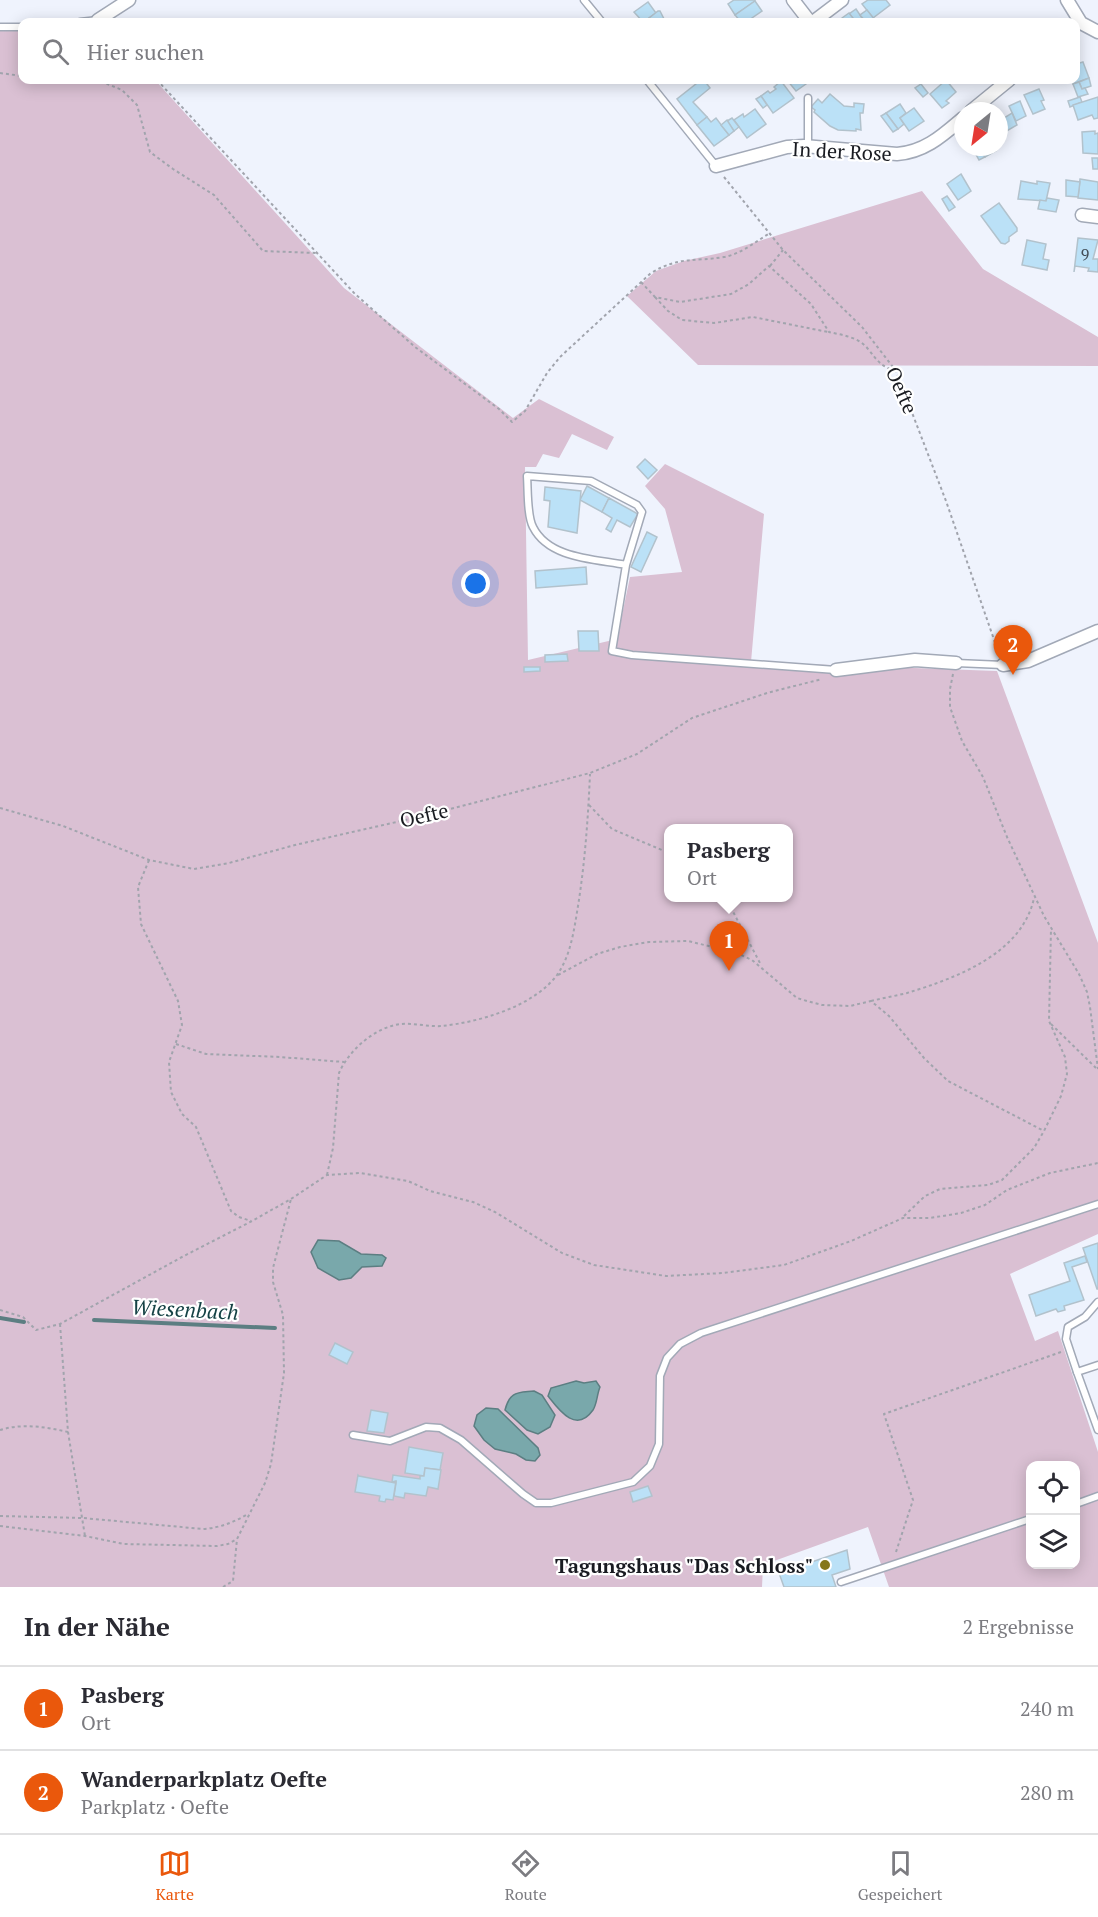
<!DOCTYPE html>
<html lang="de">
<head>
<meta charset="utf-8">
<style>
  :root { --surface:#fff; --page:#f2f2f3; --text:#2b2b33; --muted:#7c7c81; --line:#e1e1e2; --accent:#ea580c }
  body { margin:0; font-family:"PT Serif",serif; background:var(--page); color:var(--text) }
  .controls { position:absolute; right:18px; bottom:18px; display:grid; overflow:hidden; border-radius:12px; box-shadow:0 3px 15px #0003 }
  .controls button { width:54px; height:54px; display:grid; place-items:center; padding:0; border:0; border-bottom:2px solid var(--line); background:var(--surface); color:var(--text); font:30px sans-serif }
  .compass { position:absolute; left:954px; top:102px; width:54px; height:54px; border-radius:50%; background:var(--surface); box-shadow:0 3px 15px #0003; rotate:210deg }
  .you { position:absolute; left:476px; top:584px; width:21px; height:21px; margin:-15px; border:4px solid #fff; border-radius:50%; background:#1a73e8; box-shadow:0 0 0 9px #1a73e833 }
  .badge { display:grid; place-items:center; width:39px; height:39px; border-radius:50%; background:var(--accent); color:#fff; font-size:20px; font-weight:700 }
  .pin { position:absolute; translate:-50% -50px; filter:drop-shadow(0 2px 3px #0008) }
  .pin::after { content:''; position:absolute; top:32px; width:21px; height:18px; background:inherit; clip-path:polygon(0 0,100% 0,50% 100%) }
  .popup { position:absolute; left:664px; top:824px; width:129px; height:78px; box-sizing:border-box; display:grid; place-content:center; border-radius:12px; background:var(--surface); filter:drop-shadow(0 2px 4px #0005); font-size:20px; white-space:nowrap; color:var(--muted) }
  .popup b { font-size:22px; color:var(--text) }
  .popup::after { content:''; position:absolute; left:50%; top:100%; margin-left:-12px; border:12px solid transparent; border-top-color:var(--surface) }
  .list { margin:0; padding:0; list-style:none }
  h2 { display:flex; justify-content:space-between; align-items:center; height:78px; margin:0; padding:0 24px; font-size:26px }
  h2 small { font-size:20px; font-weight:400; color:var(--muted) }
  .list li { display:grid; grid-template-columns:39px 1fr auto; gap:18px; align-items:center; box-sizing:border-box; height:84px; padding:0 24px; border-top:2px solid var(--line) }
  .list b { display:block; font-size:22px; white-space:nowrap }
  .list p { margin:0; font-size:20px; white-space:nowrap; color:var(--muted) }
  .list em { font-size:20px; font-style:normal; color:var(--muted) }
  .icon { flex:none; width:33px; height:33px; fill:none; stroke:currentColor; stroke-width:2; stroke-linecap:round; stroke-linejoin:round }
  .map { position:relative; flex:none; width:1098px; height:1587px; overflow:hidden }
  .search { position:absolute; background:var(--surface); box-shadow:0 3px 15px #0003; left:18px; right:18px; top:18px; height:66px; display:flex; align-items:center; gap:15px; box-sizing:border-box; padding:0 21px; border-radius:12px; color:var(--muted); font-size:22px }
  .sheet { height:246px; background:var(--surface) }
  nav { display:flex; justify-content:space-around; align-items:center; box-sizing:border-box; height:84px; border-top:2px solid var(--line); background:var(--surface); font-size:16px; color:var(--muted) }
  nav a { display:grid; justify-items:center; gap:3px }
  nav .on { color:var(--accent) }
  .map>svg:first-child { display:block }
  .green { fill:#dac0d3; fill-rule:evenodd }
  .water { fill:#79a8ab; stroke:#5c7e82; stroke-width:1.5 }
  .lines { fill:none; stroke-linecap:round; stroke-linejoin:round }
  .stream { stroke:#5c7e82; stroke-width:4 }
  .building { fill:#bbe1f7; stroke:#b2c2cc; stroke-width:1.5 }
  .lane-casing { stroke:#a2a9b7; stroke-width:9 }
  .street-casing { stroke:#a2a9b7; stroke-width:15 }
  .path { stroke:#a1a4ad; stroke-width:2; stroke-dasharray:3 3; stroke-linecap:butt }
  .lane { stroke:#fff; stroke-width:6 }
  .street { stroke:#fff; stroke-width:12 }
  .poi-dot { fill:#86771b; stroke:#fff; stroke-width:2 }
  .labels { text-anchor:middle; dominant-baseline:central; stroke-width:4.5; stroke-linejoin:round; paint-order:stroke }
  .number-label { font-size:16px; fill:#424c56 }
  .street-label { font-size:20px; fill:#191b21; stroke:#fff }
  .poi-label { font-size:20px; font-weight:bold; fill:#191b21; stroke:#fff; text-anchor:end }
  .water-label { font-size:21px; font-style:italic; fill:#154245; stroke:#fff }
</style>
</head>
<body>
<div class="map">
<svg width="1098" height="1587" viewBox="0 0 1098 1587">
  <rect width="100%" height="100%" fill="#eff3fd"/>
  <g class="green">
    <path d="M22 23V80H155L344 288 513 418 539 399 614 437 607 450 572 434 559 458 543 454 536 467H525L528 660 617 639 630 577 682 572 665 509 645 486 665 464 764 514 751 662 997 671 1098 943V1234L1010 1274 1035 1341 1058 1331 1098 1452V1587H889L868 1527 763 1565 762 1587H0V24ZM669 828H789V898H669ZM1030 1466H1076V1564H1030Z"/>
    <polygon points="922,191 983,269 1098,337 1098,366 698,365 627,296 656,271 684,261 720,253"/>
  </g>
  <g class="water">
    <polygon points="318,1240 339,1241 361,1254 382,1255 386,1258 382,1266 362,1267 351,1278 339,1280 318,1268 311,1252"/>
    <path d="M576 1381 584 1383 596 1381 600 1387C597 1394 597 1404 593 1410 576 1434 559 1410 548 1396L551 1388Z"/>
    <path d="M534 1391 542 1395 555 1415 550 1427 538 1434 527 1430 505 1410C510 1391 517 1393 534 1391Z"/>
    <polygon points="486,1408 498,1409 538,1448 540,1455 535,1461 526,1460 516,1454 495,1449 484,1440 474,1426 477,1415"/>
  </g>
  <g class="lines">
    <g class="stream">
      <polyline points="0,1318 24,1322"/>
      <polyline points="94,1320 275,1328"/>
    </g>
  </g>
  <g class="building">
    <polygon points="734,0 754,0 755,1 735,15 728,4"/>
    <polygon points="868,0 886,0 890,5 873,18 862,4"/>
    <polygon points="755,1 762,11 746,22 741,22 735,15"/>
    <polygon points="648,2 656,13 643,22 634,12"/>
    <polygon points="856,9 862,18 856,22 849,14"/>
    <polygon points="867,10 875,20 872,22 866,22 860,15"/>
    <polygon points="658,11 660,11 664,19 658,22 644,22"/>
    <polygon points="849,13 856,22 838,22 842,18"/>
    <polygon points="1083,62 1089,78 1073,84 1072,80 1076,80 1076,64"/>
    <polygon points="1089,78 1091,86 1082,89 1079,82"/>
    <polygon points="701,80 704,80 710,88 693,102 707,117 697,125 677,99"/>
    <polygon points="787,80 802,80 806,84 796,91"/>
    <polygon points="946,80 956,92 946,101 949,103 942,108 930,94"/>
    <polygon points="781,81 794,98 773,113 761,96 768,91 770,93 776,89 774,87"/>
    <polygon points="1079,82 1082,89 1085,88 1088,94 1078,97 1073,84"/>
    <polygon points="921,84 928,93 923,97 915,88"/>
    <polygon points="1039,89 1044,100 1041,101 1045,109 1033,114 1024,95"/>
    <polygon points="830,94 844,106 854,107 854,103 864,104 863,113 860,113 861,130 856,129 856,131 838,130 830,126 814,112 815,110 811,107 818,99 822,103"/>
    <polygon points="761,96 767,105 763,108 756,99"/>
    <polygon points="1080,97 1082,102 1070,107 1068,101"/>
    <polygon points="1098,97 1098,118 1094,119 1092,115 1078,120 1073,105"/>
    <polygon points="1020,101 1026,116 1016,121 1009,106"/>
    <polygon points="900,104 906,113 900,118 904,124 898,129 886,113"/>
    <polygon points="914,108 924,121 909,131 900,118"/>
    <polygon points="755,109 766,124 747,138 734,120 743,114 744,117"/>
    <polygon points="886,113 898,129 893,132 881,116"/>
    <polygon points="1012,113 1017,125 1005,132 999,121"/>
    <polygon points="707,117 711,122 716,118 729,135 714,146 697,125"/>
    <polygon points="732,118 739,127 734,131 727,121"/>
    <polygon points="727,120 734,131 729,135 721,125"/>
    <polygon points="1095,131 1095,134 1098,133 1098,154 1083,153 1082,132"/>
    <polygon points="977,147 979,147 985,157 979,160 973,149"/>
    <polygon points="979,147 993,147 995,151 997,150 985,157"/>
    <polygon points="1092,158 1098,158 1098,169 1093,169"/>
    <polygon points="961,174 971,191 958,200 947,184"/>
    <polygon points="1080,179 1098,182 1098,200 1078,198"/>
    <polygon points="1066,180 1080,182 1078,197 1066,196"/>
    <polygon points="1021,181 1037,184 1037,181 1050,183 1046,201 1018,199"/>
    <polygon points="947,196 955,207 949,211 942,199"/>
    <polygon points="1047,198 1059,200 1056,212 1038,209 1040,200 1046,201"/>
    <polygon points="999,203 1017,228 1017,231 1009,237 1009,241 1005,244 1001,243 981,216"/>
    <polygon points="1078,238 1098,240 1093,259 1098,259 1098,272 1088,271 1089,268 1075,266 1074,272"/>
    <polygon points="1027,240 1046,244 1043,259 1049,260 1047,270 1022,265"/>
    <polygon points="645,459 657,470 648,479 637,467"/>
    <polygon points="587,486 609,498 602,512 580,500"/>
    <polygon points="545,487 581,491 577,533 548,527 550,501 544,500"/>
    <polygon points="609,498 638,514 630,527 617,520 611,532 606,529 612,518 602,512"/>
    <polygon points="647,532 657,537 641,572 631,567"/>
    <polygon points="586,567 587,584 536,588 535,571"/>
    <polygon points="578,631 598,631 599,651 579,651"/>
    <polygon points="567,654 568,661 545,662 545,655"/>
    <polygon points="524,667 540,667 540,671 524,672"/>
    <polygon points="1098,1243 1098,1289 1097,1289 1083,1248"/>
    <polygon points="1085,1256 1087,1262 1072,1267 1084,1300 1064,1306 1065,1310 1058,1312 1056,1309 1036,1316 1029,1295 1070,1281 1064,1263"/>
    <polygon points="335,1343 353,1352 347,1364 329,1355"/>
    <polygon points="371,1410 388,1413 384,1433 367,1431"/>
    <polygon points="409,1447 443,1453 440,1470 425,1468 424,1476 405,1473"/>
    <polygon points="425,1468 441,1470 438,1489 428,1487 426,1496 405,1493 404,1498 394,1496 396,1483 396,1481 392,1482 393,1475 420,1479 420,1476 424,1476"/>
    <polygon points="358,1475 359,1476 395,1483 396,1481 393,1500 386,1499 385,1502 379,1501 380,1496 355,1492"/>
    <polygon points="648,1486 652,1496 633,1502 630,1492"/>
    <polygon points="847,1550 850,1569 832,1575 836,1587 784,1587 779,1573"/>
  </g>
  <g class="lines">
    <defs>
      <g id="lane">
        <polyline points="584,0 602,22"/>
        <polyline points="80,22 98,20"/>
        <polyline points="0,27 22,27"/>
        <polyline points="647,80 716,166"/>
        <polyline points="808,98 808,146"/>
        <path d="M626 565C595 559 549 559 533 527 527 516 528 490 527 476L591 481 637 505 642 512 626 565 612 651 632 655 836 670"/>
        <polyline points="956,663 1003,665"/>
        <polyline points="1098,1365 1077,1372 1098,1430"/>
        <polyline points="1077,1372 1066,1339 1068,1327 1085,1317 1098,1302"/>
        <polyline points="353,1435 390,1441 426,1427 440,1428 461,1440 523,1494 536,1503 551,1503 633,1482 650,1466 659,1444 660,1376 667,1358 680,1344 701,1333 1098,1204"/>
        <polyline points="1076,1504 1098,1496"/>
        <polyline points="841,1582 1030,1519"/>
      </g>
      <g id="street">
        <polyline points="793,0 810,22"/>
        <polyline points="1067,0 1081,23 1098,32"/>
        <polyline points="98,20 129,0"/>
        <polyline points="813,22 842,0"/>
        <polyline points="971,111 1009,80"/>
        <path d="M716 166 787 147 804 146 897 154C925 152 943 135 963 118"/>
        <polyline points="1082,215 1098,217"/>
        <polyline points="1003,665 1028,661 1098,631"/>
        <polyline points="836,670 915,660 956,663"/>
      </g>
    </defs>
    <use href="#lane" class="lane-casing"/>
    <use href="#street" class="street-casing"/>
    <g class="path">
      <polyline points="0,73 22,76"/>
      <polyline points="47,80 59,81 100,81 122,90 137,105 150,152 173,169 214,195 263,251 316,253"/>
      <path d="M157 80 355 294 415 347 499 409 512 422 525 411 547 373 560 357 651 273C680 256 693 262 724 257 741 254 755 242 770 233"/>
      <polyline points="724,177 783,250 862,327 896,371 946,501 999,654"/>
      <polyline points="770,266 783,250"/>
      <path d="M641 282 655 297 680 302 731 294 749 284 769 266 811 304 829 332C842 335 859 337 868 349 877 360 881 367 896 371"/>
      <polyline points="655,297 668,311 682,320 714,323 753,317 828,332"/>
      <polyline points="953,674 950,689 950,707 962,741 983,777 1007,837 1044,916 1079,974 1087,992 1090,1007 1098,1069"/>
      <polyline points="589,805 612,829 669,853"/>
      <polyline points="0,808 63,826 149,860 194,869 229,863 295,845 423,816 590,773 637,754 692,718 767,693 822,679"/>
      <polyline points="149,860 138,887 141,924 178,1001 182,1025 169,1062 171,1092 182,1114 196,1127 231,1211 239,1217 251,1221"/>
      <polyline points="723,898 729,904 761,965"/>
      <polyline points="558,975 597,954 620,947 649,942 688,941 737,953 752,960 797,998 807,1001 822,1005 850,1006 871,1001 889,1016 924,1058 948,1081 1044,1131"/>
      <path d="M871 1001C883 998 895 996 907 993 956 978 1022 954 1034 898"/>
      <polyline points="1051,1024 1096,1068"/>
      <polyline points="176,1044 206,1054 280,1057 344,1062"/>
      <path d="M327 1175 333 1148 339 1073C349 1050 375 1027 401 1024 415 1023 429 1027 442 1026 479 1022 533 1007 557 975 571 955 574 930 578 906 585 862 588 819 590 774"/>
      <polyline points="904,1216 925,1196 940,1189 988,1185 1002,1180 1034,1148 1044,1131 1061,1096 1067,1074 1065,1057 1049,1021 1051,929"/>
      <polyline points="0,1310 23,1317 36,1330 60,1324 182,1257 252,1221 291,1199 327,1175 360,1173 408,1181 430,1191 473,1202 495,1212 562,1253 594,1265 666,1276 723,1273 784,1265 851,1241 903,1218 930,1218 961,1213 985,1205 1007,1190 1050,1173 1098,1163"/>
      <polyline points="60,1324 68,1432 85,1536"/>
      <path d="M0 1430C23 1423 46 1427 68 1432"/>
      <path d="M0 1516 83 1518 203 1529C220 1528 234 1522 248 1514"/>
      <polyline points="0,1526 85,1536 124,1544 217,1546 228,1544 237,1539"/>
      <polyline points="896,1552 913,1500 884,1414 1061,1352"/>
      <polyline points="223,1587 233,1581 237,1539 265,1483 271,1464 284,1373 283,1315 273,1282 273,1268 291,1199"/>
    </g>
    <use href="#lane" class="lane"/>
    <use href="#street" class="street"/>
  </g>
  <circle class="poi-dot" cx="825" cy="1565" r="6"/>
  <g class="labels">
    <g class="number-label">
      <text x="1085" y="254">9</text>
    </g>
    <g class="street-label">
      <text transform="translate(842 151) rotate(3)">In der Rose</text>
      <text transform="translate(902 390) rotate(66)">Oefte</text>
      <text transform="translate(424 815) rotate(-13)">Oefte</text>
    </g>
    <g class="poi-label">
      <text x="813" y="1565">Tagungshaus "Das Schloss"</text>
    </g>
    <g class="water-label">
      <text transform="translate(185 1309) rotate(3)">Wiesenbach</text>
    </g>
  </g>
</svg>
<div class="controls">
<button><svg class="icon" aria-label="locate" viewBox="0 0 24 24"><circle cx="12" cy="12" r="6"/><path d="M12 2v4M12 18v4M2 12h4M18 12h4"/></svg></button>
<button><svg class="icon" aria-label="layers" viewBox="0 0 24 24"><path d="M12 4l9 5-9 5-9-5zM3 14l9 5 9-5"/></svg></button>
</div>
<svg class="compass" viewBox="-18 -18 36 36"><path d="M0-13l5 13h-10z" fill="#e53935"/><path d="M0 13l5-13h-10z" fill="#7c7c81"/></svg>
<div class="you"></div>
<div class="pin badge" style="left:729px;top:971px">1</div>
<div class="popup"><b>Pasberg</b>Ort</div>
<div class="pin badge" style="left:1013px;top:675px">2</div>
<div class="search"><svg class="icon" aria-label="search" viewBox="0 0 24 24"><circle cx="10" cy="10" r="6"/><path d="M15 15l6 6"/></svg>Hier suchen</div>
</div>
<section class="sheet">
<h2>In der Nähe<small>2 Ergebnisse</small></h2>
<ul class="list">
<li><span class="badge">1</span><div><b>Pasberg</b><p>Ort</p></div><em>240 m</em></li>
<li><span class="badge">2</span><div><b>Wanderparkplatz Oefte</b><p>Parkplatz · Oefte</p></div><em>280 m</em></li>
</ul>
</section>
<nav>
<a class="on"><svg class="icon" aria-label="map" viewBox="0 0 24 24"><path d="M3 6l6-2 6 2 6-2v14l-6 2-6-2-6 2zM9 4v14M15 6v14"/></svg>Karte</a>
<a><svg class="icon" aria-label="directions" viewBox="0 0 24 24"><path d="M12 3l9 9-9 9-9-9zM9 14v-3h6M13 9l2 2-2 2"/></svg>Route</a>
<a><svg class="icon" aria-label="saved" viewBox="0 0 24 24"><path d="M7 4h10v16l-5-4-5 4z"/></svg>Gespeichert</a>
</nav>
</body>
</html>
